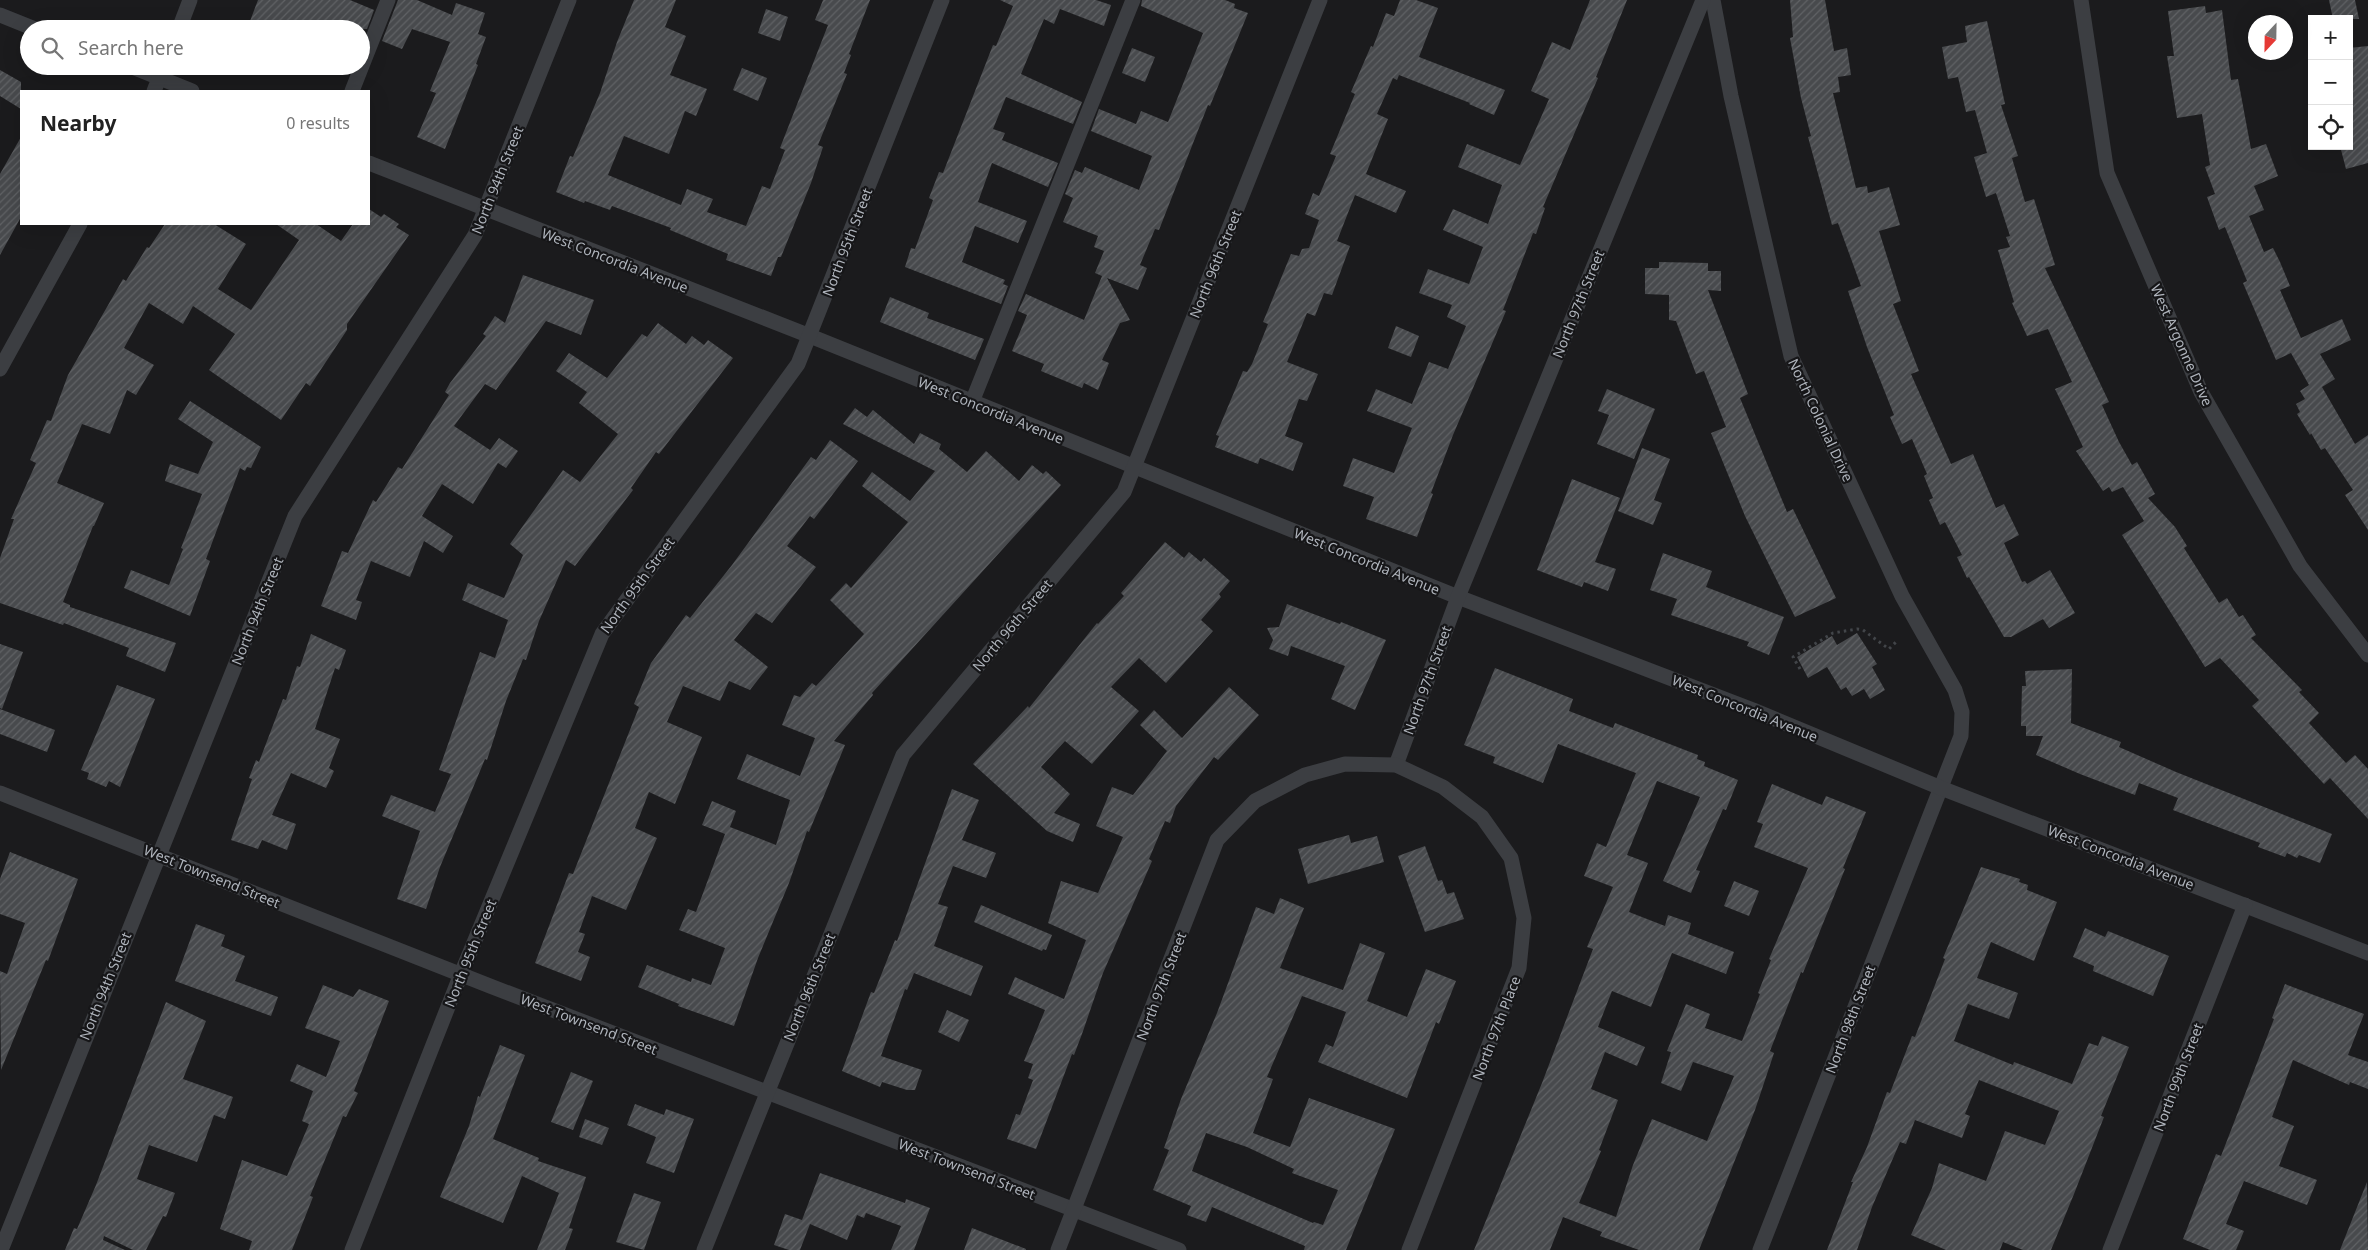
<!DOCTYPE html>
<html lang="en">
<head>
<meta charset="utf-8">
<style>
  :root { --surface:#fff; --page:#f6f6f6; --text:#222; --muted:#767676; --line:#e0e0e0 }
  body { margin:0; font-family:"Noto Sans",sans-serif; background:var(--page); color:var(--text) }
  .controls { position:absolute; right:15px; top:15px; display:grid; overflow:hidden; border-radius:0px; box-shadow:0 5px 20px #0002 }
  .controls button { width:45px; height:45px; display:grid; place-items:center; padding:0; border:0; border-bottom:1px solid var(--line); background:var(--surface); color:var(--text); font:25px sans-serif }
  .compass { position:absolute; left:2248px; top:15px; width:45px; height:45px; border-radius:50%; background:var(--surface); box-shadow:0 5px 20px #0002; rotate:202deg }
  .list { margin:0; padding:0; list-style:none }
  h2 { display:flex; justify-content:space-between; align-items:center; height:65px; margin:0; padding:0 20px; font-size:21px }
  h2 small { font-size:16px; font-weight:400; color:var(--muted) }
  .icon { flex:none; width:28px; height:28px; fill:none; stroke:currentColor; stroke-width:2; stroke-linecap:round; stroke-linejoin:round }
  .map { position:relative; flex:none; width:2368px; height:1250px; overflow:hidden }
  .search { position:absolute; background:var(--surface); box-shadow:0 5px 20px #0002; left:20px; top:20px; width:350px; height:55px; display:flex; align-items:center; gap:12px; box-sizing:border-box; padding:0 18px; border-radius:28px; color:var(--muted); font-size:19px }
  .panel { position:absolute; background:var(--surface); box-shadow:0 5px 20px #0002; left:20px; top:90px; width:350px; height:135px; border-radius:0px }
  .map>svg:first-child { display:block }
  .building { fill:url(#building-hatch); fill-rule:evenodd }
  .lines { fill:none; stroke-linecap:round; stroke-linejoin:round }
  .path { stroke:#424549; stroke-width:3; stroke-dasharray:2.5 4; stroke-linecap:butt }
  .minor { stroke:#3c3e42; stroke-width:15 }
  .labels { text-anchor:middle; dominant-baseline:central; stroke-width:4.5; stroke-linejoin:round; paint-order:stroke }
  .street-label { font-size:14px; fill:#afb4bc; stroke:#161618 }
</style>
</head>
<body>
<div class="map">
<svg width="2368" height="1250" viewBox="0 0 2368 1250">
  <defs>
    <pattern id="building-hatch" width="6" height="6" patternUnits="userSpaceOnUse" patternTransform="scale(1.25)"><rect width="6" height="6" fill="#484a4d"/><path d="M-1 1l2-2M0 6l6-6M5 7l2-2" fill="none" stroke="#606265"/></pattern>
  </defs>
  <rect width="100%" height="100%" fill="#1b1b1d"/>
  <g class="building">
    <polygon points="258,0 350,0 374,10 367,29 247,29"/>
    <polygon points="398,0 417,0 452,15 456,3 485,13 478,34 486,37 476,64 478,65 445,149 417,137 436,93 430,91 450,42 412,29 402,49 382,41"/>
    <polygon points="634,0 676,0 665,27 686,36 670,75 707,89 696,116 685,111 669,154 624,136 608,175 681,205 687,189 713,199 707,212 746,226 762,186 770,189 785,150 780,148 828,25 815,20 823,0 870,0 849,54 851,55 844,73 847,74 818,145 823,147 811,183 781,257 778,257 771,276 726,260 728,254 670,230 671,228 612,206 610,210 585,201 584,203 556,192 570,156 573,157 600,93 617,42"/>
    <polygon points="1000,0 1096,0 1111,5 1104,26 1060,9 1054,24 1044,19 1021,74 1082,102 1073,124 1006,97 993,129 1005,133 1002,140 1058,163 1048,187 992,163 978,202 1027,221 1018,243 975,226 962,262 1005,280 1003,284 1008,286 1001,304 905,267 911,248 915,249 933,200 929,198 939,172 943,173 993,45 996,46 1013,6"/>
    <polygon points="1142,0 1225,0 1235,4 1234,8 1248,13 1210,106 1208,105 1159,230 1155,229 1140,265 1147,268 1138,290 1107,278 1130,320 1120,323 1102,360 1109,363 1098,390 1084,383 1082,388 1041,371 1044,364 1012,351 1027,315 1018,311 1026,294 1084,320 1102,276 1095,273 1104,251 1094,247 1098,236 1063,222 1073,198 1065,194 1075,170 1082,173 1085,167 1139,190 1152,156 1091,131 1099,109 1136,124 1141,111 1168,122 1203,33 1141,6"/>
    <polygon points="1400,0 1416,0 1438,8 1419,57 1505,90 1494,115 1469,104 1470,103 1399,75 1397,80 1393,78 1377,114 1388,119 1366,174 1406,191 1396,213 1355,195 1337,241 1350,246 1332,295 1324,293 1315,316 1307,313 1287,362 1318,374 1307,401 1299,399 1285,436 1303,443 1293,471 1260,458 1258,464 1215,447 1219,436 1216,435 1243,371 1247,372 1252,364 1268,324 1263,322 1291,254 1299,256 1302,249 1309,248 1319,220 1305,214 1313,193 1319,196 1336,156 1330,154 1355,94 1351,92 1371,46 1373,47 1386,13 1394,16"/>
    <polygon points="1590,0 1627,0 1596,77 1598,78 1543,207 1545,208 1536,234 1533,233 1503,310 1506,311 1453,435 1431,493 1433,494 1417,537 1366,519 1374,497 1343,486 1353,458 1394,473 1412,428 1367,411 1376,389 1412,404 1429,362 1448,369 1466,326 1447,317 1452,305 1419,293 1428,269 1469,284 1483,247 1443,230 1453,209 1488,224 1502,185 1458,167 1467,144 1520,165 1549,99 1531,91 1552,42 1570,50"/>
    <polygon points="1790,0 1825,0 1834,51 1847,48 1851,75 1838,77 1840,92 1833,93 1856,188 1867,186 1868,193 1889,187 1900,225 1879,231 1901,301 1893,304 1919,371 1911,374 1951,464 1973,454 1996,508 2004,504 2019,535 2004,543 2022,582 2025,581 2027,584 2050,570 2075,613 2049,628 2043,619 2011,637 2004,637 1969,577 1967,578 1957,557 1962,555 1945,522 1940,525 1929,500 1933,498 1924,476 1927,474 1912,439 1902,444 1890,417 1894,415 1867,347 1848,291 1861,286 1838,223 1832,225 1808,137 1811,136 1801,98 1790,38 1793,37"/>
    <polygon points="2329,0 2355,0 2359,19 2333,19"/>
    <polygon points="2205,6 2206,13 2222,10 2231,80 2238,79 2251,149 2266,144 2278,176 2254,186 2264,210 2249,216 2264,252 2273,248 2280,262 2290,286 2280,290 2301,338 2342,319 2351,340 2320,354 2335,379 2322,387 2355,444 2368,435 2368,530 2345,495 2353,490 2325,448 2321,450 2311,433 2310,435 2297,414 2300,412 2296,404 2305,399 2300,391 2309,385 2291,353 2276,360 2243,283 2247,281 2225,227 2219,230 2207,197 2215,194 2205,167 2210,165 2202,114 2177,118 2167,56 2174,56 2168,11"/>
    <polygon points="766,9 788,17 780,41 758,33"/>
    <polygon points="1987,21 2005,104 2001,105 2018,156 2012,158 2025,202 2034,199 2055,265 2045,268 2109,402 2102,405 2119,442 2132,465 2137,462 2155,494 2148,498 2175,527 2187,546 2184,548 2219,603 2227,598 2239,617 2243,615 2256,635 2251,638 2302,690 2299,692 2319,713 2309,723 2346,763 2355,755 2368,769 2368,819 2330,778 2324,784 2308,767 2252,706 2259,700 2220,658 2205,667 2122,535 2144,521 2123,487 2112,492 2109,487 2103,491 2076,451 2083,447 2055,389 2072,382 2048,329 2027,336 2012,303 2014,302 1998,250 2010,247 2006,237 2010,236 1996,193 1986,197 1974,157 1987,153 1975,110 1966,112 1958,77 1948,79 1942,47 1967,42 1965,26"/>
    <polygon points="2368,46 2368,163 2346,169 2340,146 2349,146 2349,48"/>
    <polygon points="1132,48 1155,57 1145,82 1122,73"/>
    <polygon points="742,68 767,78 758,101 733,90"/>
    <polygon points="0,70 21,82 21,109 0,96"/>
    <polygon points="21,137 21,217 0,255 0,174"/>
    <polygon points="369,209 381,217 384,214 399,224 396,227 409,235 347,324 347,330 310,386 306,383 281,420 209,370 235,334 193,306 183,324 149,303 124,348 154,365 136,395 127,390 110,434 82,424 57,483 104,503 94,526 93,526 63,602 70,605 70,607 176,643 165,672 126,656 129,648 64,623 63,625 0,603 0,558 14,519 11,519 36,463 30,460 47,420 51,421 68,375 123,279 126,281 147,247 149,248 165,224 214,224 246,244 218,289 251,310 299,240 276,224 316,224 341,241 353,224 369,224"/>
    <polygon points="1659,262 1708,263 1708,271 1721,271 1721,291 1708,290 1748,394 1740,398 1787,512 1793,509 1836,598 1795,617 1745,516 1711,433 1726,427 1704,371 1696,374 1676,321 1669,320 1669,295 1645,294 1645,268 1659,268"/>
    <polygon points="523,275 594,300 581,335 546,321 496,390 485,384 454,426 490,450 499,438 518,451 506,468 498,463 473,504 442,484 422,516 453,536 443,553 424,541 410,577 371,561 356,600 362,602 356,620 321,606 342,551 348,553 373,500 376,502 398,467 402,469 449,395 445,392 450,383 486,336 483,334 495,316 505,323"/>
    <polygon points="890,297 929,313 927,318 984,339 975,360 880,322"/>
    <polygon points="658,323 686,344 692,336 704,345 708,340 733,358 659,454 656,452 631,488 633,490 575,566 566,560 539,621 526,660 523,659 506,701 487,760 485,759 440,867 426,909 397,899 420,831 382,816 391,795 435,812 451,774 439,770 480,652 495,658 508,620 462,600 468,583 504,598 523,555 510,544 563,470 580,482 618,434 579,403 587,392 556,371 569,353 607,378 642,334 647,337"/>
    <polygon points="1396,326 1419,336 1411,357 1388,348"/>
    <polygon points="1607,389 1655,409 1634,459 1597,444 1609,415 1598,411"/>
    <polygon points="190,401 261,447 251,468 247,467 245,471 240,468 206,559 210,561 190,616 124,588 131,570 169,585 183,549 181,548 202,494 165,481 170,464 198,474 213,442 178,419"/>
    <polygon points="855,408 867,417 873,410 914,444 920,433 941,444 939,449 967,472 986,451 1019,481 1032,465 1043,474 1046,471 1061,485 872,693 873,695 834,741 845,745 809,832 807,831 789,883 758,958 734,1026 678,1006 679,1004 638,987 647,965 691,982 692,978 711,985 725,948 679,930 688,909 696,912 725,834 702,825 712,801 736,811 730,827 776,845 790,800 737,779 747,754 800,776 815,738 782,725 794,695 800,697 812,683 816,686 864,634 830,600 846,583 851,588 908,522 862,486 872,472 910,501 935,471 843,424"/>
    <polygon points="830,440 858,461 814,519 810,516 787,546 816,567 772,623 756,613 734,640 768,667 750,690 729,681 720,701 683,686 667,722 702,737 675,804 649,792 635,828 657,838 626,910 592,896 579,932 585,934 578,952 590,957 581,981 535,963 569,873 573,874 639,707 634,704 651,663 686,615 690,618 732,565 811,457 816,460"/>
    <polygon points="1642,448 1670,459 1654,500 1662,503 1653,525 1618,511"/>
    <polygon points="1572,479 1620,498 1595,562 1616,569 1608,591 1584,582 1582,587 1537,570"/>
    <polygon points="1165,542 1184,558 1189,552 1201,562 1204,558 1230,581 1219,594 1221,597 1201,620 1213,631 1166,683 1139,658 1111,687 1139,711 1092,764 1065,741 1041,767 1070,794 1054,813 1080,824 1073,842 1047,831 973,764 1028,706 1029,708 1097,623 1098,624 1124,596 1121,593"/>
    <polygon points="1663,553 1712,571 1706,587 1784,617 1769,655 1747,646 1749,642 1671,615 1677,599 1650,590"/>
    <polygon points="1287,604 1340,624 1341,622 1386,640 1355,710 1331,699 1345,666 1291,646 1288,656 1269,649 1273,640 1267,628 1279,627"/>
    <polygon points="1857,633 1877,664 1872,667 1885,690 1870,699 1864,689 1852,696 1846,687 1841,690 1827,667 1808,678 1797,657 1832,636 1837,645"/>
    <polygon points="311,634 346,650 339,670 335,668 315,729 340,739 329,768 334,771 326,788 291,773 272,815 296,824 287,850 262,840 258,849 231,840 252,779 249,778 256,760 259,762 283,699 286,700 297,666 300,667"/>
    <polygon points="0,644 23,652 2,709 0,708"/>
    <polygon points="1495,668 1573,699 1569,711 1613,728 1615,723 1698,755 1697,759 1705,762 1704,766 1738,780 1726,810 1723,809 1696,870 1700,871 1691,893 1663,881 1700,797 1657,781 1627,855 1648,863 1629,912 1665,926 1668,915 1691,923 1688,934 1734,952 1726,974 1672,953 1651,1007 1612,991 1598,1027 1645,1047 1637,1066 1605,1052 1591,1089 1618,1100 1599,1150 1601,1151 1579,1203 1616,1217 1633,1165 1652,1119 1707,1141 1734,1076 1693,1062 1681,1091 1661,1083 1671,1052 1667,1051 1686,1004 1710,1014 1705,1028 1742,1041 1760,994 1758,993 1771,960 1769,959 1808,868 1754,847 1763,824 1757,822 1772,784 1822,805 1826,796 1866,812 1843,868 1845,869 1803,973 1801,972 1770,1051 1774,1053 1755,1110 1699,1250 1639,1250 1600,1236 1602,1232 1563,1217 1550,1250 1474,1250 1542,1083 1593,949 1587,947 1613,887 1584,876 1597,843 1606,847 1636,773 1558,744 1543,783 1493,763 1495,757 1464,745"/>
    <polygon points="2072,669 2071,723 2121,742 2119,747 2176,772 2332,834 2320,863 2299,855 2297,858 2287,853 2285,857 2258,847 2260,843 2173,810 2178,798 2139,783 2135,795 2080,774 2036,755 2043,736 2026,736 2026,726 2021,726 2022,686 2026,686 2025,671"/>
    <polygon points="117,685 155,699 120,787 109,781 106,787 87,779 89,773 81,770"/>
    <polygon points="1229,687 1259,715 1218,760 1214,757 1176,806 1170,823 1165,821 1149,859 1152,861 1103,973 1082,1034 1074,1055 1072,1054 1036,1149 1007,1139 1016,1114 1020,1115 1033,1080 1028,1078 1033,1064 1024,1061 1045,1010 1008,994 1015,977 1064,999 1086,940 1048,923 1061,881 1098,893 1123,837 1096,826 1112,787 1133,795 1167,751 1140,725 1154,710 1182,738"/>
    <polygon points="0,709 55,730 47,752 0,734"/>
    <polygon points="952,789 979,800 962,840 996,853 986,878 953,866 938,904 948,907 934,946 983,966 971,996 914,973 907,990 905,989 881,1056 922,1070 915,1090 907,1090 882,1082 880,1087 842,1071 871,992 874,993 895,940 897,941"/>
    <polygon points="1349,835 1351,843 1377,836 1384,862 1308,884 1298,849"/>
    <polygon points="1425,846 1438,881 1442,880 1447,894 1454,892 1464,919 1425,932 1398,856"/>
    <polygon points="10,852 78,879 48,961 46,960 1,1070 0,971 7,974 25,923 0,914 0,879"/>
    <polygon points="1981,867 2020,879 2019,882 2028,885 2027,890 2057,902 2034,961 1991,942 1977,978 2018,993 2009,1019 1968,1004 1954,1041 2013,1065 2014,1062 2072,1084 2089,1043 2098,1046 2102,1036 2129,1047 2101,1116 2104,1117 2074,1194 2051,1250 2023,1250 2003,1242 2000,1250 1946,1250 1911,1235 1932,1188 1939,1163 1986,1181 2005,1131 2045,1145 2059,1111 1979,1080 1965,1114 1970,1116 1962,1138 1915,1120 1906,1144 1900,1142 1872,1207 1857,1250 1827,1250 1853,1182 1851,1182 1867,1147 1887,1092 1890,1093 1912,1036 1915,1037 1945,959 1943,958"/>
    <polygon points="1734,881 1759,891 1749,916 1724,906"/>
    <path d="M1280 898 1304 908 1280 968 1343 990 1360 943 1385 953 1367 1001 1407 1017 1426 969 1456 981 1439 1024 1436 1022 1407 1098 1318 1062 1326 1044 1333 1047 1346 1012 1302 996 1267 1077 1273 1079 1253 1133 1290 1147 1309 1098 1395 1129 1346 1250H1304L1305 1246 1212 1207 1206 1222 1187 1215 1191 1206 1153 1190 1169 1150 1164 1148 1181 1099 1217 1013 1256 907 1274 914ZM1206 1133 1247 1147 1294 1169 1292 1173 1338 1190 1323 1225 1314 1222 1313 1223 1192 1171Z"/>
    <polygon points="981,905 1052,935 1046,950 1043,949 1042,951 974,922"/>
    <polygon points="196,924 225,935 221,946 245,956 235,981 278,997 271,1016 175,981"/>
    <polygon points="2085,928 2105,937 2108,931 2169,956 2153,996 2093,971 2094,966 2073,957"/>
    <polygon points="2285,984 2364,1014 2348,1055 2368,1062 2368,1089 2350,1082 2349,1085 2293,1060 2272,1117 2294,1126 2279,1166 2317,1180 2307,1205 2244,1181 2226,1224 2244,1231 2236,1250 2210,1250 2183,1239 2216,1154 2221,1156 2274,1019 2272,1018"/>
    <polygon points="323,985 353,997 359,989 389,1001 354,1091 358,1093 346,1117 343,1116 310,1196 313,1197 292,1250 249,1250 252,1241 220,1229 242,1160 287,1176 309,1124 302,1121 313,1091 290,1081 297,1064 326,1077 340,1041 305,1028"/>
    <polygon points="166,1002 206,1021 183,1079 233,1097 225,1119 214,1115 197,1162 149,1145 137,1179 175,1193 166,1217 163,1216 146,1250 133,1250 104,1236 103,1240 125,1250 65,1250 74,1228 77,1229 96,1185"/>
    <polygon points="947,1010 969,1020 959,1042 938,1032"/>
    <polygon points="500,1045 525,1055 493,1139 539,1158 538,1161 586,1177 569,1228 573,1229 565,1250 537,1250 559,1193 522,1176 503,1223 440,1197 469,1126 478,1096 480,1097"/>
    <polygon points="571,1072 593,1081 573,1130 551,1122"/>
    <polygon points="635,1104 664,1115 666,1109 694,1119 674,1173 646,1163 656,1137 627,1125"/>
    <polygon points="585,1119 609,1128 602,1145 579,1137"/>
    <polygon points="820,1173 905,1203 906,1199 930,1208 914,1250 891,1250 901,1226 866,1213 864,1218 857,1215 847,1240 810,1224 800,1250 789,1250 774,1245 785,1214 802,1220"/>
    <polygon points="2367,1182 2368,1250 2340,1250"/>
    <polygon points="634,1193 661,1202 644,1250 616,1242"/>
    <polygon points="972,1228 1026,1249 1026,1250 964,1250"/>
  </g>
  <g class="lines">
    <polyline class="path" points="1800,669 1793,657 1833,633 1857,629 1863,630 1889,649 1898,640"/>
    <g class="minor">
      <polyline points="1713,0 1731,96 1791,356 1902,596 1955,690 1962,712 1961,736 1760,1250"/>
      <polyline points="2081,0 2107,173 2201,392 2300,566 2368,655"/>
      <polyline points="0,15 35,29"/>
      <polyline points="179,29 190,0"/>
      <polyline points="130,66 192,91"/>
      <polyline points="154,91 164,66"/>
      <polyline points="352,91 388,0"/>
      <polyline points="369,163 810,336 1458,597 1753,710 1941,788 2368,953"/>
      <polyline points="0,369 80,224"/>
      <polyline points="972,402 1133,0"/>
      <polyline points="1396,765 1458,597 1703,0"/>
      <polyline points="0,793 490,986 1179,1250"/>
      <polyline points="1,1250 295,516 475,235 569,0"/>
      <polyline points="352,1250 461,974 602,634 798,364 942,0"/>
      <polyline points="704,1250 903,755 1124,492 1320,0"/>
      <polyline points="1058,1250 1217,840 1255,801 1305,775 1345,764 1396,765 1443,787 1482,817 1511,858 1524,918 1519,968 1409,1250"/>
      <polyline points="2110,1250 2245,905"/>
    </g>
  </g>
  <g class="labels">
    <g class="street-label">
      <text transform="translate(497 180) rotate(-68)">North 94th Street</text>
      <text transform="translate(847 242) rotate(-69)">North 95th Street</text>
      <text transform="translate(615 260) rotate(21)">West Concordia Avenue</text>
      <text transform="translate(1215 264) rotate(-68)">North 96th Street</text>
      <text transform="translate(1578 304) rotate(-68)">North 97th Street</text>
      <text transform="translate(2182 345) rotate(66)">West Argonne Drive</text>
      <text transform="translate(991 410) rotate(22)">West Concordia Avenue</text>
      <text transform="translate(1821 420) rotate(65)">North Colonial Drive</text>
      <text transform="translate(1367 561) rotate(22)">West Concordia Avenue</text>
      <text transform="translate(637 585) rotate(-54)">North 95th Street</text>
      <text transform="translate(257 611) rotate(-68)">North 94th Street</text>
      <text transform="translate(1012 625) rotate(-50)">North 96th Street</text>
      <text transform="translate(1427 680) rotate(-70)">North 97th Street</text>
      <text transform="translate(1745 708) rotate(22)">West Concordia Avenue</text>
      <text transform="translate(2121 857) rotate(21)">West Concordia Avenue</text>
      <text transform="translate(212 876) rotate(22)">West Townsend Street</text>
      <text transform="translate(470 953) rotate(-68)">North 95th Street</text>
      <text transform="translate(105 986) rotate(-68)">North 94th Street</text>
      <text transform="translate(1161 986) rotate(-69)">North 97th Street</text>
      <text transform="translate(809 987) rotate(-68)">North 96th Street</text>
      <text transform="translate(1850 1019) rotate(-69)">North 98th Street</text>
      <text transform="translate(589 1024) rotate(21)">West Townsend Street</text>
      <text transform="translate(1496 1028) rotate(-69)">North 97th Place</text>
      <text transform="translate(2178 1077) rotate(-69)">North 99th Street</text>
      <text transform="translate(967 1169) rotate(21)">West Townsend Street</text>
    </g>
  </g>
</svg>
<div class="controls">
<button>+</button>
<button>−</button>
<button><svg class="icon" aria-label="locate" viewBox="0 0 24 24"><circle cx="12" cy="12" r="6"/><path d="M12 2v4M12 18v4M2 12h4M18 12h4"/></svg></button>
</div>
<svg class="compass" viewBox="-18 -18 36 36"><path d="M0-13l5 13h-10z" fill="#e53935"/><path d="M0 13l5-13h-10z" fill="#767676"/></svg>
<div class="search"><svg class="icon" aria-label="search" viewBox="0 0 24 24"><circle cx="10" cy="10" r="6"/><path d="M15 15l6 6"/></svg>Search here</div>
<section class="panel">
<h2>Nearby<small>0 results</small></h2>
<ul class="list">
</ul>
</section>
</div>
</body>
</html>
